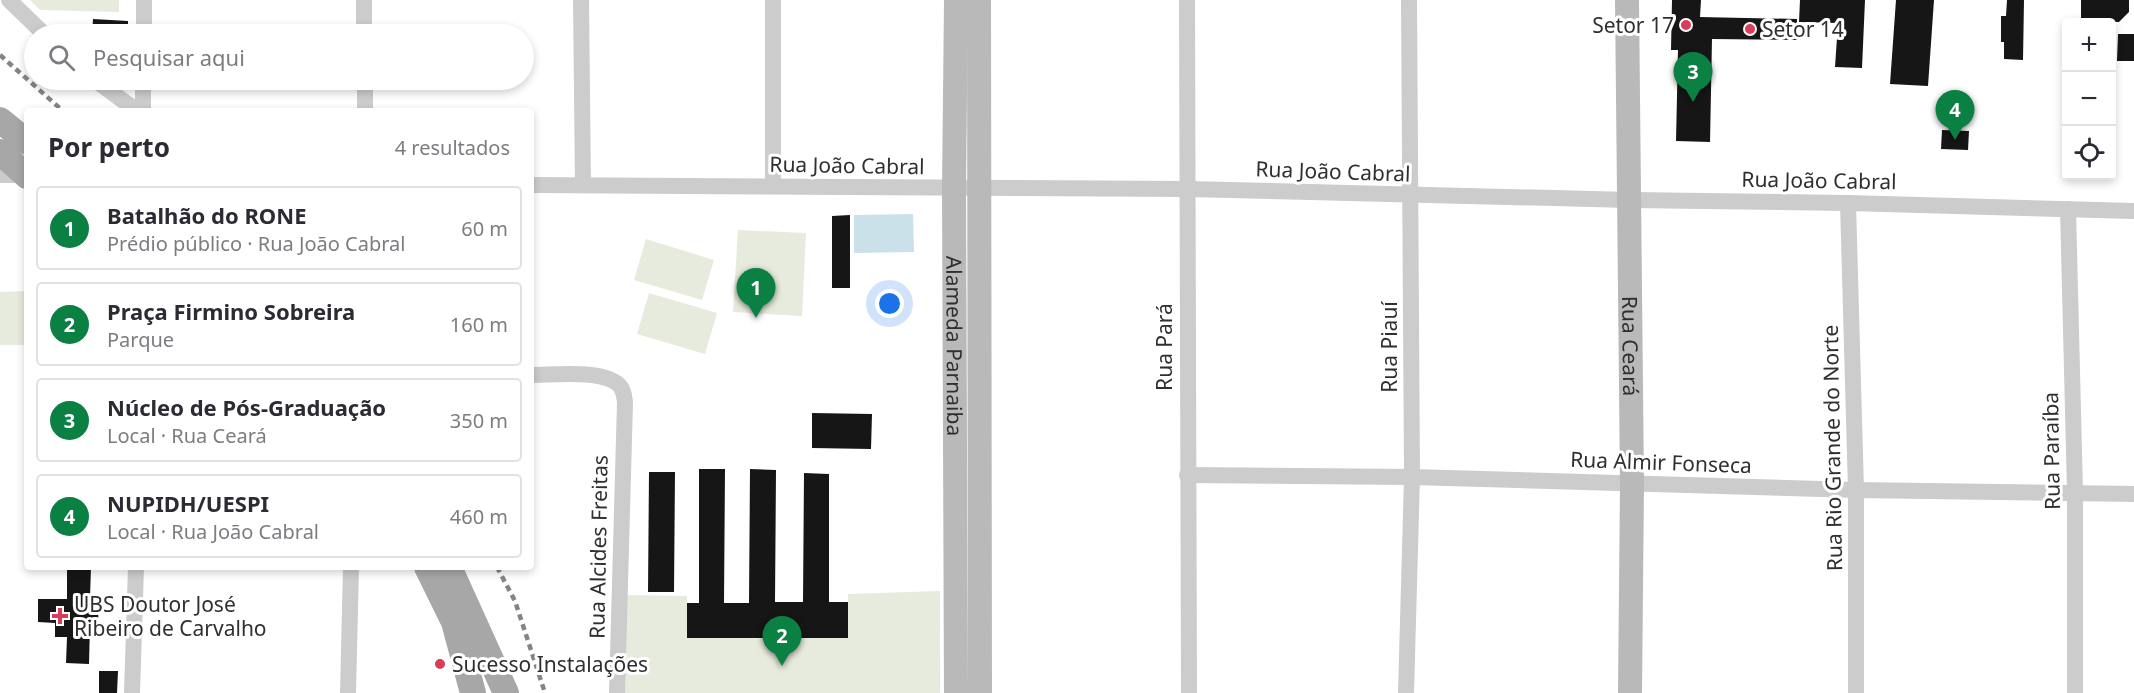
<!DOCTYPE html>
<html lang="pt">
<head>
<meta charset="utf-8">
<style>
  :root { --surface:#fff; --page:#f2f2f3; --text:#2b2b33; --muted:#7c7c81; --line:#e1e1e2; --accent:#0b8043 }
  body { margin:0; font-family:"Noto Sans",sans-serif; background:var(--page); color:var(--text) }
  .controls { position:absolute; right:18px; top:18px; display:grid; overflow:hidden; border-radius:6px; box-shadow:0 3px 9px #0003 }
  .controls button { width:54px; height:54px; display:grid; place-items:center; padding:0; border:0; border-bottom:2px solid var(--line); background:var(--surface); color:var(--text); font:30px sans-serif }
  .you { position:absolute; left:890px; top:304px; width:21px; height:21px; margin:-15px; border:4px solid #fff; border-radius:50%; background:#1a73e8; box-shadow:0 0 0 9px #1a73e833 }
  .badge { display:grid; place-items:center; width:39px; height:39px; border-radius:50%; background:var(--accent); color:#fff; font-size:20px; font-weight:700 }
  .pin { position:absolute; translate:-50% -50px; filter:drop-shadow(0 2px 3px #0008) }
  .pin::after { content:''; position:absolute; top:32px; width:21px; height:18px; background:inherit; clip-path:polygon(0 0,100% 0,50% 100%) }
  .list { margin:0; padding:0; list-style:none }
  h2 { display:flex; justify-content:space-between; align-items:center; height:78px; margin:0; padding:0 24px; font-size:26px }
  h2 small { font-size:20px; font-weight:400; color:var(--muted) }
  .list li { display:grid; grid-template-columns:39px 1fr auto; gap:18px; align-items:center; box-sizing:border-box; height:84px; margin:0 12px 12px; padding:0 12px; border:2px solid var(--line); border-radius:6px }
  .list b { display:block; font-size:22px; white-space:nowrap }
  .list p { margin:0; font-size:20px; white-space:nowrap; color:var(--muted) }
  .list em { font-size:20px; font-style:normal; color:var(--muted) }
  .icon { flex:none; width:33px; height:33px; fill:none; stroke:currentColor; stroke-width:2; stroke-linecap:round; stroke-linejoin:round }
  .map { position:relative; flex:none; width:2134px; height:693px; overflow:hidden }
  .search { position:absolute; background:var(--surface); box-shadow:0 3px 9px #0003; left:24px; top:24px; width:510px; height:66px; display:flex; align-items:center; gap:15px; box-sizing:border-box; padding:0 21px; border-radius:33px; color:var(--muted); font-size:22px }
  .panel { position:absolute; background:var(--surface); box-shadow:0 3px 9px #0003; left:24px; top:108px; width:510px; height:462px; border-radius:6px }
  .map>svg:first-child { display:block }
  .green { fill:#e6ebdd }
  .water { fill:#cae1ea }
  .building { fill:#161616 }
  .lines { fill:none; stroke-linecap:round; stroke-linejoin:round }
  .street { stroke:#ccc; stroke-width:16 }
  .secondary { stroke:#b9b9b9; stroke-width:24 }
  .primary { stroke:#a7a7a7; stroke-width:26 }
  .rail { stroke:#848484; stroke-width:4.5; stroke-dasharray:6 4.5; stroke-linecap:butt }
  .poi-dot { fill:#da3c59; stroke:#fff; stroke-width:2 }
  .labels { text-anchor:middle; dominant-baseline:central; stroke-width:6; stroke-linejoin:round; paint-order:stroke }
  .poi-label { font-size:21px; fill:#2f2f2f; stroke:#fff; text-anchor:start }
  .street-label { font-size:21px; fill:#2f2f2f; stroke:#fff }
</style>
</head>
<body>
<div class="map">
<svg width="2134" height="693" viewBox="0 0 2134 693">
  <rect width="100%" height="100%" fill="#fff"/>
  <g class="green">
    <polygon points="30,0 119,0 119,12 40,10"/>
    <polygon points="738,230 806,233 802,316 733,312"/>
    <polygon points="646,239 714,260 702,300 634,280"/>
    <polygon points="27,291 27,345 0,345 0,292"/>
    <polygon points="649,293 717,313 705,354 637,334"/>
    <polygon points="940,591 940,693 625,693 625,595 687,596 687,638 848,638 848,594"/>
  </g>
  <polygon class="water" points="913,214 914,252 854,253 854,215"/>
  <g class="building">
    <polygon points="1672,0 1701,0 1700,17 1797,19 1797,40 1712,39 1710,142 1676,141 1678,50 1671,50"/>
    <polygon points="1800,0 1865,0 1862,68 1835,67 1838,23 1799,22"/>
    <polygon points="1896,0 1934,0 1928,86 1890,84"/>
    <polygon points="2007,0 2024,0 2023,60 2004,59 2004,42 2001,42 2001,16 2006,16"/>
    <polygon points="2081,0 2129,0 2129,12 2119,22 2081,22"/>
    <polygon points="93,19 128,21 128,34 92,34"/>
    <polygon points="2118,34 2134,34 2134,61 2117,61"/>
    <polygon points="1942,130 1969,131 1968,150 1941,149"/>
    <polygon points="850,215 850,288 832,288 832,216"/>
    <polygon points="812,413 872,414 871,449 812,448"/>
    <polygon points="699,469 725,469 724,603 749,603 750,469 776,470 775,602 803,602 804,473 829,474 829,602 848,602 848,638 687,638 687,603 699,603"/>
    <polygon points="649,472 675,472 674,592 648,592"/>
    <polygon points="67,567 91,567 90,598 99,598 98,623 90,624 89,664 66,663 67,637 55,637 55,623 38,622 38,599 67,599"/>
    <polygon points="99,671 118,671 117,693 99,693"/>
  </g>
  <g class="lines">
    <g class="street">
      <polyline points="9,0 44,34"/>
      <polyline points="364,0 364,34"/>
      <polyline points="581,0 583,185"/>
      <polyline points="1187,0 1189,693"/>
      <polyline points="144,34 144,0"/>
      <polyline points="95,80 137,111"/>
      <polyline points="365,80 365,111"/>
      <polyline points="143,111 143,80"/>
      <polyline points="0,175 26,175"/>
      <polyline points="531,185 1187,189 1630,200 1848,203 2134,211"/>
      <polyline points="773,186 773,0"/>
      <polyline points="1848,203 1856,490 1856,693"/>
      <polyline points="2068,209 2075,492 2075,693"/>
      <path d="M531 375C553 375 602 369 619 385 624 390 624 396 625 402L617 693"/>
      <polyline points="1187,475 1412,477 1856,490 2134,494"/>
      <polyline points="132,693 136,567"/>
      <polyline points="348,693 351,567"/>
      <polyline points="1406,693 1412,477 1409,0"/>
    </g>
    <g class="secondary">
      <path id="s1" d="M956 0 954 189 956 693"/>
      <polyline points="979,0 980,693"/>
      <path id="s2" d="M1627 0 1632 484 1630 693"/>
    </g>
    <g class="primary">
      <polyline points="0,120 27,142"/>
      <polyline points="0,152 27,176"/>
      <polyline points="427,567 454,622 473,693"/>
      <polyline points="449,567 506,693"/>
    </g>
    <g class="rail">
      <polyline points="0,55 63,111"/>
      <polyline points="497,567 515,601 545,693"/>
    </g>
  </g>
  <g class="poi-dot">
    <circle cx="1686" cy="25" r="6"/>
    <circle cx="1750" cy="29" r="6"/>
    <path d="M57 607h6v6h6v6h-6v6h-6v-6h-6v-6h6z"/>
    <circle cx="440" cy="664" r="6"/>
  </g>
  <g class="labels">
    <g class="poi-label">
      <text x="1674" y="25" text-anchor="end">Setor 17</text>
      <text x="1762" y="29">Setor 14</text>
      <text x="74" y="604">UBS Doutor José<tspan x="74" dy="24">Ribeiro de Carvalho</tspan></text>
      <text x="452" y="664">Sucesso Instalações</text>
    </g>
    <g class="street-label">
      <text transform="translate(847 165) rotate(1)">Rua João Cabral</text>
      <text transform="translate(1333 171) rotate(2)">Rua João Cabral</text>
      <text transform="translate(1819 180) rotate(1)">Rua João Cabral</text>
      <text stroke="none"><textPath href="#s1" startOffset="346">Alameda Parnaiba</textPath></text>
      <text stroke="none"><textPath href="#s2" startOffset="346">Rua Ceará</textPath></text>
      <text transform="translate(1164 347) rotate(-90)">Rua Pará</text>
      <text transform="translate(1389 347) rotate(-90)">Rua Piauí</text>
      <text transform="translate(1832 448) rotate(-91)">Rua Rio Grande do Norte</text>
      <text transform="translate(2051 451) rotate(-91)">Rua Paraíba</text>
      <text transform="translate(1661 462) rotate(2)">Rua Almir Fonseca</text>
      <text transform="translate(598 547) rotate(-89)">Rua Alcides Freitas</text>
    </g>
  </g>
</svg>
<div class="controls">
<button>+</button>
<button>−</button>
<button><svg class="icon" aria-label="locate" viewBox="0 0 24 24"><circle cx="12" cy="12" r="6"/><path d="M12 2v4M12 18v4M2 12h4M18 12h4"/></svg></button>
</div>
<div class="you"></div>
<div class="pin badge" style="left:756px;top:318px">1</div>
<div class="pin badge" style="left:782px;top:666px">2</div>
<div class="pin badge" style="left:1693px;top:102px">3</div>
<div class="pin badge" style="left:1955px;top:140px">4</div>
<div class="search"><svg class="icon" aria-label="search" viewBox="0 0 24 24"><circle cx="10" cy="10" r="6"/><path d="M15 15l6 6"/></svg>Pesquisar aqui</div>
<section class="panel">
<h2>Por perto<small>4 resultados</small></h2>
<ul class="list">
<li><span class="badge">1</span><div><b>Batalhão do RONE</b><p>Prédio público · Rua João Cabral</p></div><em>60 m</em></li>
<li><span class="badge">2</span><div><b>Praça Firmino Sobreira</b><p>Parque</p></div><em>160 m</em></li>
<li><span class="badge">3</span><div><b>Núcleo de Pós-Graduação</b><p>Local · Rua Ceará</p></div><em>350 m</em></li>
<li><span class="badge">4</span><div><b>NUPIDH/UESPI</b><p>Local · Rua João Cabral</p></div><em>460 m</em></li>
</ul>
</section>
</div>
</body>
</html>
